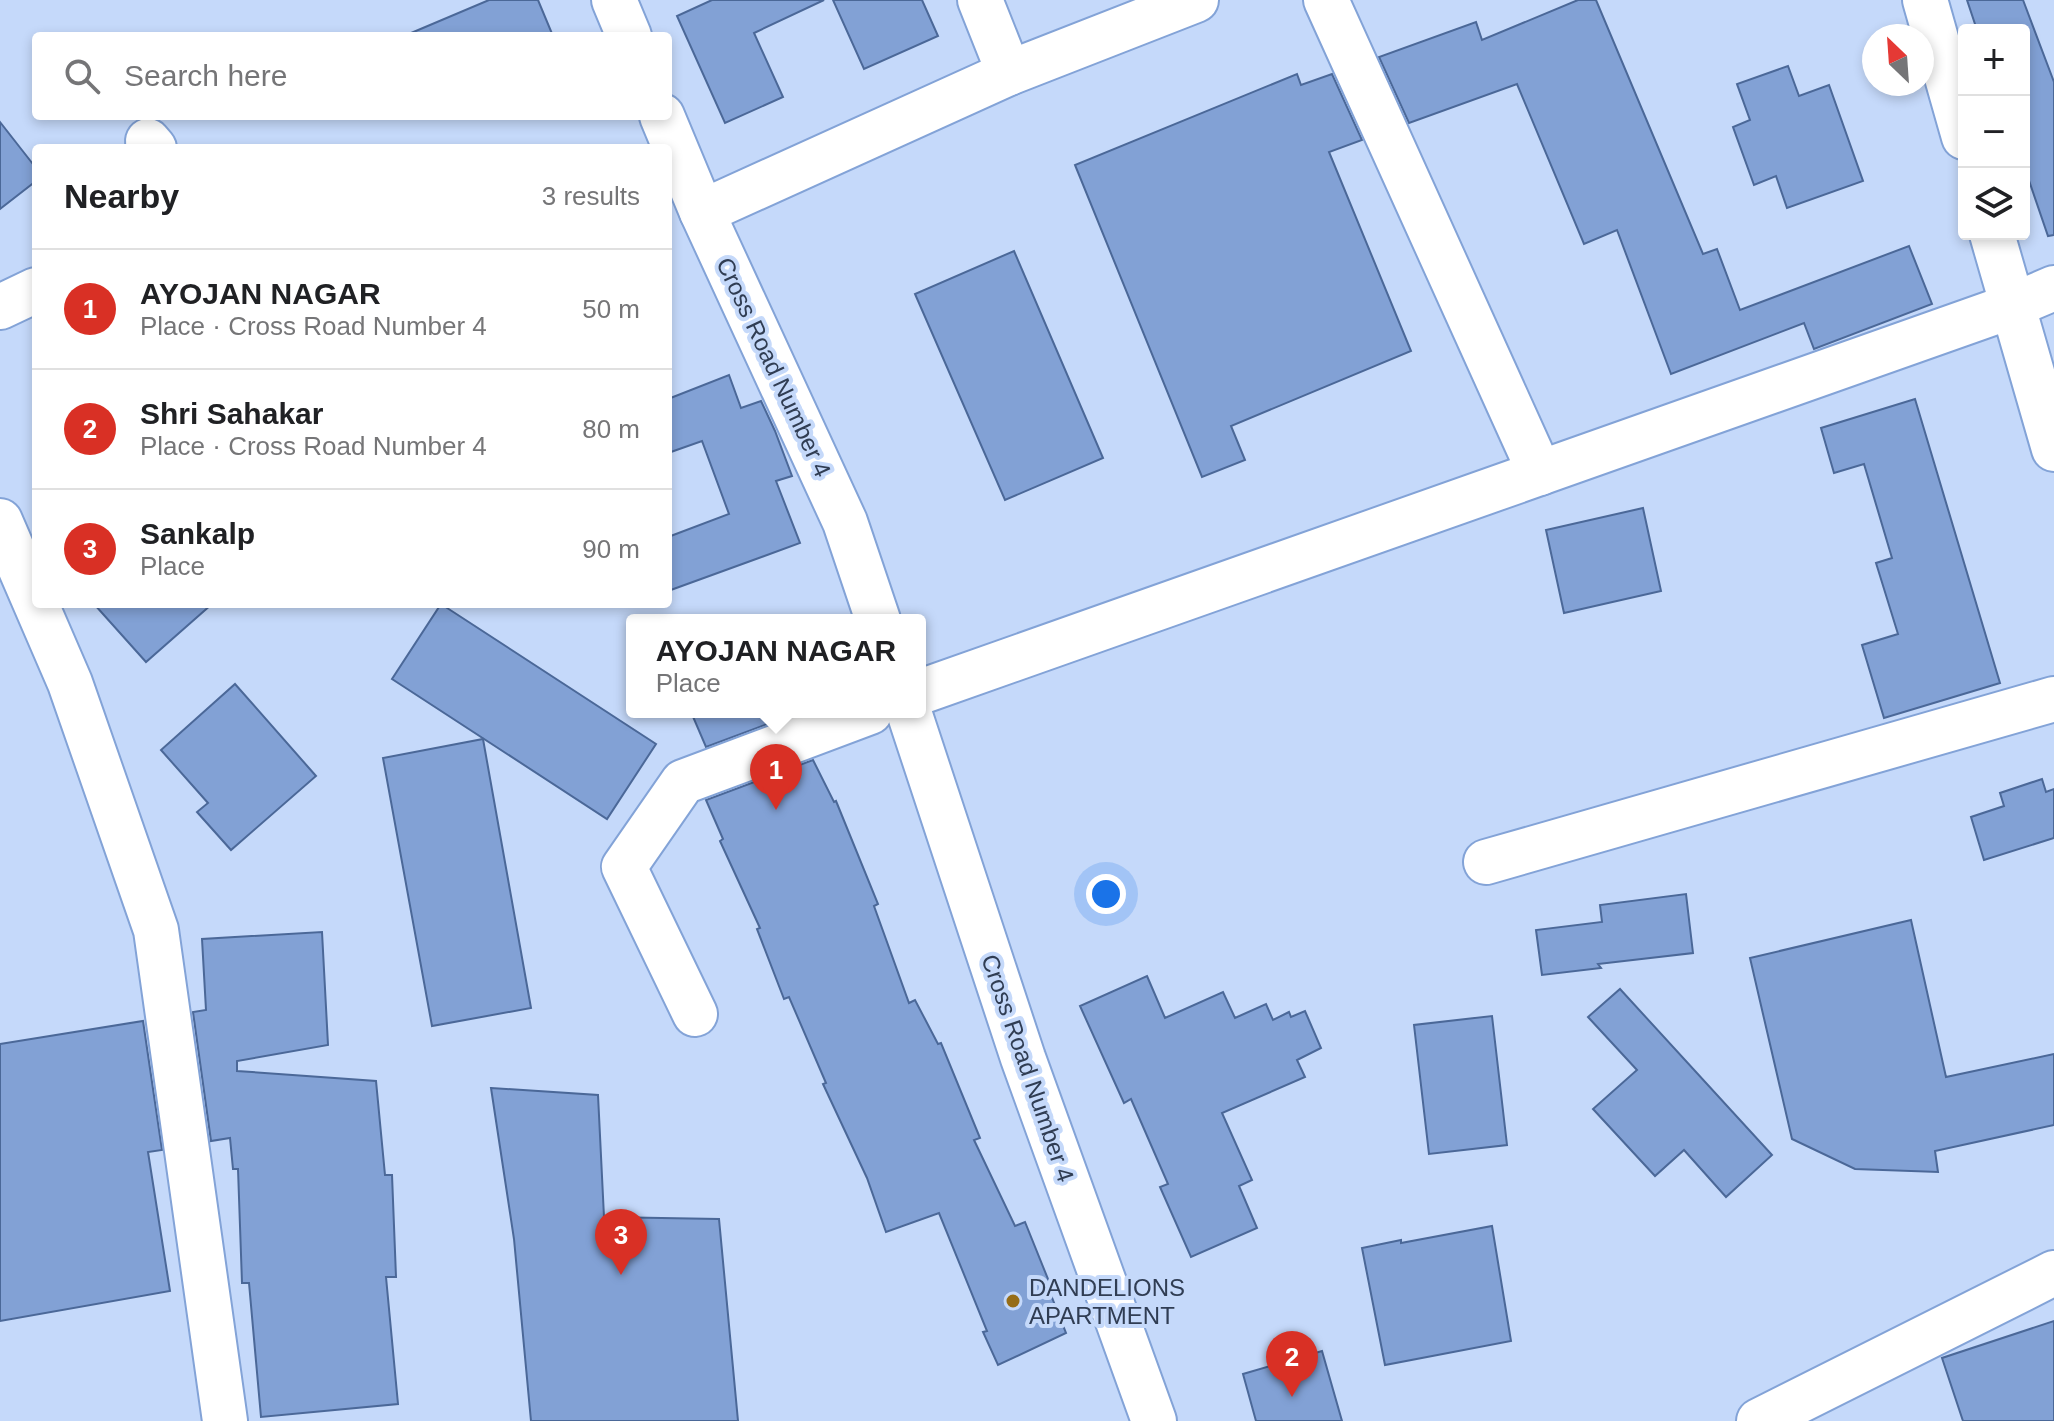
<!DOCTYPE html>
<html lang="en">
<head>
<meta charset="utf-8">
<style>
  :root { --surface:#fff; --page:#f2f2f2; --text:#202124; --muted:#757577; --line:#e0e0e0; --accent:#d93025 }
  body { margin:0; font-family:Helvetica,sans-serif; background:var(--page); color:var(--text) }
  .controls { position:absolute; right:24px; top:24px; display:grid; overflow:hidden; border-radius:8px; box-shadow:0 4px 12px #0003 }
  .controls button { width:72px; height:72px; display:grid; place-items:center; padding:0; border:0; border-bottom:2px solid var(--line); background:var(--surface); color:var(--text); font:40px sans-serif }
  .compass { position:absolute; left:1862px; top:24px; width:72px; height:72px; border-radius:50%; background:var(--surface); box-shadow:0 4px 12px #0003; rotate:335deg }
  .you { position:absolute; left:1106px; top:894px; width:28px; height:28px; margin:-20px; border:6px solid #fff; border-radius:50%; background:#1a73e8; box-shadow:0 0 0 12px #1a73e833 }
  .badge { display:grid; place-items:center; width:52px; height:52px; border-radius:50%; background:var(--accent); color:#fff; font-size:26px; font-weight:700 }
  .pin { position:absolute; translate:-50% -66px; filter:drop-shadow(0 2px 4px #0008) }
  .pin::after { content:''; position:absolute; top:42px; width:28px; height:24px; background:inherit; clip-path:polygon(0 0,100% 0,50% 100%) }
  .popup { position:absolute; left:626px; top:614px; width:300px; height:104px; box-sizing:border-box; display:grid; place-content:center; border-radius:8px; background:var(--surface); filter:drop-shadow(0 2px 6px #0005); font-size:26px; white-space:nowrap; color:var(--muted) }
  .popup b { font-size:30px; color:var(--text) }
  .popup::after { content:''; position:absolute; left:50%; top:100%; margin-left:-16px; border:16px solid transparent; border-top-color:var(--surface) }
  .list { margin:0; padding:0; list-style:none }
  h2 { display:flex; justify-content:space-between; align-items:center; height:104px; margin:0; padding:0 32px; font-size:34px }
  h2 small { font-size:26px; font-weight:400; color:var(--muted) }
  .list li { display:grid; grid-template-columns:52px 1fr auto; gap:24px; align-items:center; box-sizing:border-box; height:120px; padding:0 32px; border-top:2px solid var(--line) }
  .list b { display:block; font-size:30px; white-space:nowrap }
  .list p { margin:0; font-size:26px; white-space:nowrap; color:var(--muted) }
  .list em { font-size:26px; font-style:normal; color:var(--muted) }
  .icon { flex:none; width:44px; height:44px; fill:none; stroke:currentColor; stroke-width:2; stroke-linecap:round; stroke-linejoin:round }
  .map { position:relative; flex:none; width:2054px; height:1421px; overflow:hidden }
  .search { position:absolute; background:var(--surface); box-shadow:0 4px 12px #0003; left:32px; top:32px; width:640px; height:88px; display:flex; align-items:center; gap:20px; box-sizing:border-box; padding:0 28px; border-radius:8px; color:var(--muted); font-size:30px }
  .panel { position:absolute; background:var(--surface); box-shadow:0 4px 12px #0003; left:32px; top:144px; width:640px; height:464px; border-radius:8px }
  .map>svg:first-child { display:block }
  .building { fill:#82a1d5; stroke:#4b6898; stroke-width:2 }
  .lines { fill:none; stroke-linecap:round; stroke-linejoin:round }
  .minor-casing { stroke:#83a3d7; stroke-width:48 }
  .minor { stroke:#fff; stroke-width:44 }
  .poi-dot { fill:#966d18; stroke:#c5d9fa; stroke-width:3 }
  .labels { text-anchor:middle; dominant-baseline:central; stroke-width:8; stroke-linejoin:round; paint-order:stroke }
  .street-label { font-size:24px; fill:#303d53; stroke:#c5d9fa }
  .poi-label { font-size:24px; fill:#303d53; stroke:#c5d9fa; text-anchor:start }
</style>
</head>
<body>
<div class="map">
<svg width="2054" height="1421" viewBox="0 0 2054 1421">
  <rect width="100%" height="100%" fill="#c5d9fa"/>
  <g class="building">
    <polygon points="489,0 538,0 553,36 404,36"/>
    <polygon points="712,0 824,0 754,33 783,97 725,123 677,16"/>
    <polygon points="833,0 922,0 938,36 864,69"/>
    <polygon points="1578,0 1596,0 1703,254 1717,249 1740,310 1909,246 1932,304 1814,349 1804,323 1671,374 1617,230 1584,244 1517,84 1409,123 1379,57 1476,22 1482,40"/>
    <polygon points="1967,0 2023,0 2054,82 2054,235 2048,236 2024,166 2024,30 1977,30"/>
    <polygon points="1788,66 1799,96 1829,85 1863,181 1787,208 1776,176 1754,185 1733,127 1750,120 1737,84"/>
    <polygon points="1297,74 1301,85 1332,74 1362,140 1329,152 1411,351 1231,426 1245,460 1202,477 1075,165"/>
    <polygon points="0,122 36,168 36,181 0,209"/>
    <polygon points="1014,251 1103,458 1005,500 915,294"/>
    <polygon points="729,375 741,408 761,401 775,431 792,476 776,481 800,543 668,591 668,537 729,514 702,441 668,453 668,399"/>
    <polygon points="1915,399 2000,683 1884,718 1862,645 1898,634 1876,563 1892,558 1864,464 1834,473 1821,428"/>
    <polygon points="1643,508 1661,591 1564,613 1546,530"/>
    <polygon points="94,604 212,604 146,662"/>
    <polygon points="441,604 656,744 607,819 392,679"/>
    <polygon points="235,684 316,776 231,850 197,812 208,803 161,750"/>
    <polygon points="691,712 794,712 794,714 706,747"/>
    <polygon points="483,739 531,1008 432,1026 383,758"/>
    <polygon points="813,760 834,802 836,801 878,904 874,906 909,1003 915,1000 938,1044 941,1043 980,1138 974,1140 1015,1226 1025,1222 1052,1289 1049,1290 1066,1333 998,1365 983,1332 987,1331 939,1213 886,1232 867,1178 823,1084 826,1083 789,997 784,999 757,929 760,928 720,841 723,839 706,800"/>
    <polygon points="2042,779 2046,792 2054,789 2054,838 1984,860 1971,817 2004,806 2000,793"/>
    <polygon points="1686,894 1693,953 1598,964 1601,968 1542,975 1536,930 1602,922 1600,905"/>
    <polygon points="1911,920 1946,1077 2054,1054 2054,1125 1935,1151 1938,1172 1855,1169 1792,1139 1750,958"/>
    <polygon points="322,932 328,1045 237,1061 237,1071 376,1081 385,1175 392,1175 396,1277 386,1277 398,1404 261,1417 249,1283 242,1283 238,1169 233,1169 230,1138 211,1141 193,1012 206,1010 202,939"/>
    <polygon points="1147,976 1165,1018 1223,992 1235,1018 1266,1004 1273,1020 1289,1012 1291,1017 1305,1011 1321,1048 1297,1060 1305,1077 1222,1113 1252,1180 1239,1186 1257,1228 1191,1257 1160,1187 1168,1184 1131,1099 1124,1103 1080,1006"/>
    <polygon points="1620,989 1772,1155 1726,1197 1684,1150 1655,1176 1593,1109 1637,1070 1588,1017"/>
    <polygon points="1492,1016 1507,1145 1429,1154 1414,1025"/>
    <polygon points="143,1021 162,1150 148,1152 170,1291 0,1321 0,1044"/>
    <polygon points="491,1088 598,1095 604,1217 719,1219 738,1421 531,1421 514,1239"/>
    <polygon points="1492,1226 1511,1341 1385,1365 1362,1248 1401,1240 1401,1243"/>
    <polygon points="2054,1321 2054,1421 1963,1421 1942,1358"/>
    <polygon points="1322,1351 1342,1421 1256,1421 1243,1374"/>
  </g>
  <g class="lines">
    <defs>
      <g id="minor">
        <polyline points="614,0 629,36"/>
        <polyline points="980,0 1009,73"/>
        <polyline points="1326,0 1540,473"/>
        <polyline points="1925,0 1964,137"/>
        <polyline points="662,116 702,212 845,522 878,620"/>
        <polyline points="148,141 154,148"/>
        <polyline points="702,212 1009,73 1196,0"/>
        <polyline points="1992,234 2054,449"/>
        <polyline points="0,307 36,290"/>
        <polyline points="0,521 70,683 156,930 225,1421"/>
        <polyline points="920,692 2012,306 2054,288"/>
        <polyline points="909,712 1023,1058 1154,1421"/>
        <polyline points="1486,862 2054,699"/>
        <polyline points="695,1014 624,867 683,782 870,712"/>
        <polyline points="1759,1421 2054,1273"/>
      </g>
    </defs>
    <use href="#minor" class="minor-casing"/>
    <use href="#minor" class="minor"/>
  </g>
  <circle class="poi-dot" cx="1013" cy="1301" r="8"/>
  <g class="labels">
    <g class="street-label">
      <text transform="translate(774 367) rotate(65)">Cross Road Number 4</text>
      <text transform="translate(1028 1068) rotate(71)">Cross Road Number 4</text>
    </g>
    <g class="poi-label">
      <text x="1029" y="1287">DANDELIONS<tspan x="1029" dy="28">APARTMENT</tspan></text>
    </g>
  </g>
</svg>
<div class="controls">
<button>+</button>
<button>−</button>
<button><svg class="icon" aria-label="layers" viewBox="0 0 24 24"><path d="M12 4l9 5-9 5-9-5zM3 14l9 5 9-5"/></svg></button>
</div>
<svg class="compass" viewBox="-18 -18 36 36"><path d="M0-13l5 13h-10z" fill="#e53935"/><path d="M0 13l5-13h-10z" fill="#757577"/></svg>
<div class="you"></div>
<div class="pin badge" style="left:776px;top:810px">1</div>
<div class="popup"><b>AYOJAN NAGAR</b>Place</div>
<div class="pin badge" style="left:1292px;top:1397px">2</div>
<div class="pin badge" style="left:621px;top:1275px">3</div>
<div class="search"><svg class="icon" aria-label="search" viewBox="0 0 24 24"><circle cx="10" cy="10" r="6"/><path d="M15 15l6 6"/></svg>Search here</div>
<section class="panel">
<h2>Nearby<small>3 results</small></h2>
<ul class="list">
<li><span class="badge">1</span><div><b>AYOJAN NAGAR</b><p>Place · Cross Road Number 4</p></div><em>50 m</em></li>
<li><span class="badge">2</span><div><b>Shri Sahakar</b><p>Place · Cross Road Number 4</p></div><em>80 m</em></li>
<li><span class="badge">3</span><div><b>Sankalp</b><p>Place</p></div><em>90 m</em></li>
</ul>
</section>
</div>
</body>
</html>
